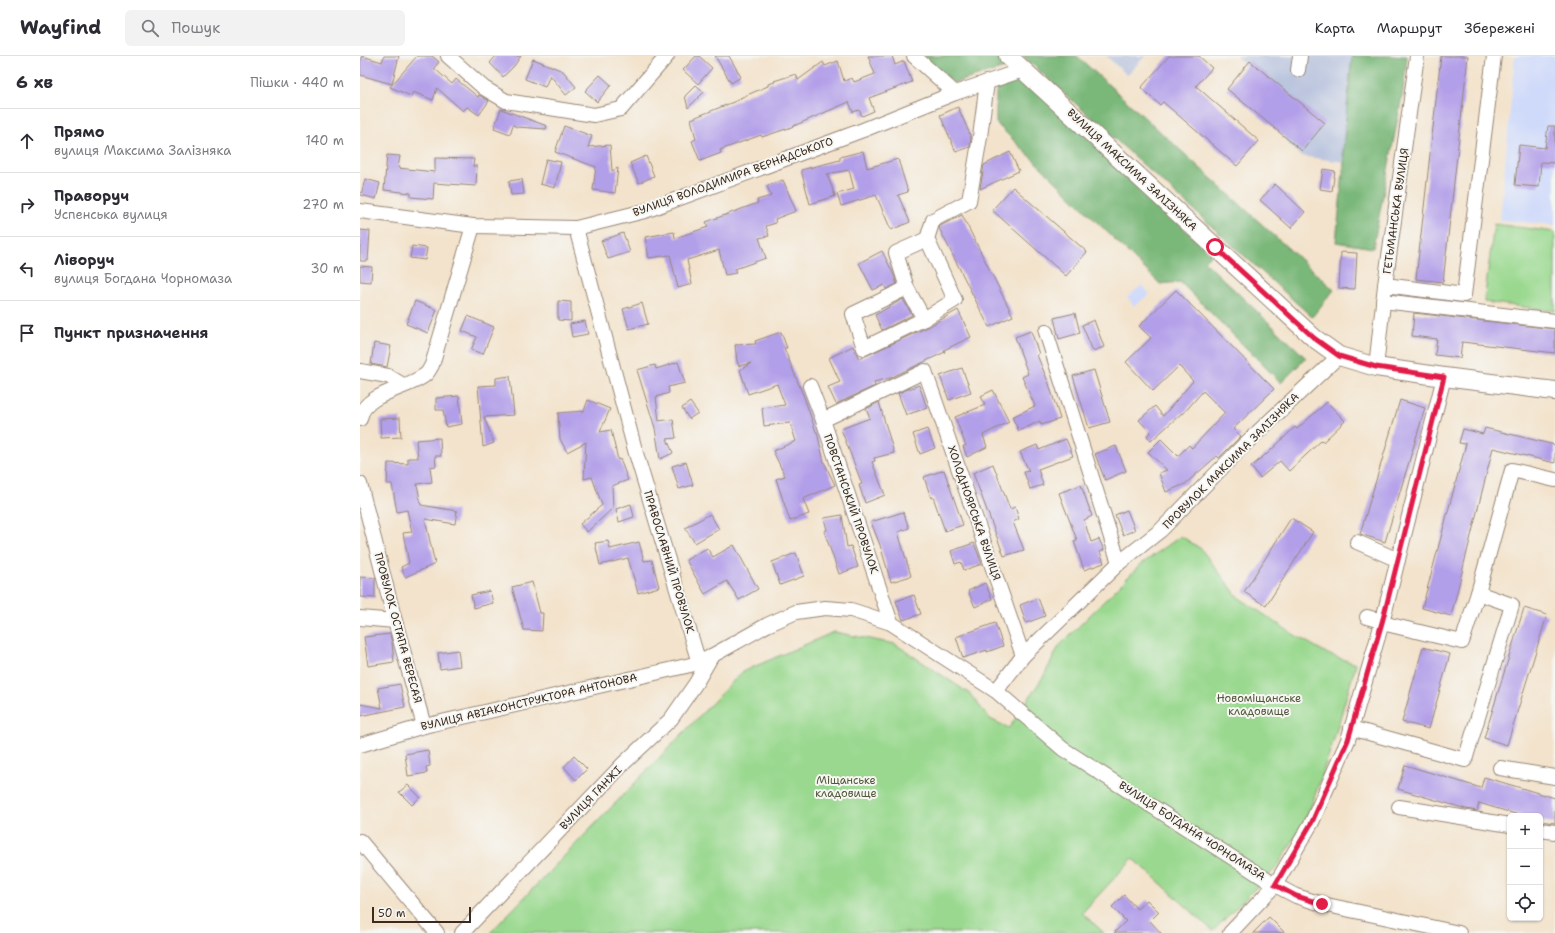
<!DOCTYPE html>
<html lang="uk">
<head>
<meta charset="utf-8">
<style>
  :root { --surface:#fff; --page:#f2f2f3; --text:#2b2b33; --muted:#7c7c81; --line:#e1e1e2 }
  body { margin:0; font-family:"Shantell Sans",sans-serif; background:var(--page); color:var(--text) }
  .controls { position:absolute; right:12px; bottom:12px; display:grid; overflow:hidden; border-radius:6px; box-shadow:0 1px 3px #0004 }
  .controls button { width:36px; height:36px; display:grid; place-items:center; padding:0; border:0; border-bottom:1px solid var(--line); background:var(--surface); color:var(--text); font:20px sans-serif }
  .scale { position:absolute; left:12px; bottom:10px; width:99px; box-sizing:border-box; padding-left:4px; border:2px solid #3b2a1e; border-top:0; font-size:11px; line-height:14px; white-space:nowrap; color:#3b2a1e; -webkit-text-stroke:3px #f6f6f2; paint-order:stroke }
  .stop { position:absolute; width:12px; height:12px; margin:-9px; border:3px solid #e11d48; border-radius:50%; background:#fff }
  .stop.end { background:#e11d48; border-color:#fff; box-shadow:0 1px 4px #0008 }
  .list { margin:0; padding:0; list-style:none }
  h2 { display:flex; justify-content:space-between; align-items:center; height:52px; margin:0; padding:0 16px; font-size:17px }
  h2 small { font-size:13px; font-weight:400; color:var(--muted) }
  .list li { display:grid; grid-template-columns:26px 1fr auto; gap:12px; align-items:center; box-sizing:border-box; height:64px; padding:0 16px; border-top:1px solid var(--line) }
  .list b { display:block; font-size:15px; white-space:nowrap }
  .list p { margin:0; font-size:13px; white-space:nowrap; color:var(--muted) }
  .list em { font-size:13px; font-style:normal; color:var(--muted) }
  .icon { flex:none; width:22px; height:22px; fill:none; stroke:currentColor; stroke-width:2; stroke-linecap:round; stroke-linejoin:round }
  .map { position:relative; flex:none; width:1195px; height:877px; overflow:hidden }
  header { display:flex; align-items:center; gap:24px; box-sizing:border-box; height:56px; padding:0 20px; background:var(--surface); border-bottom:1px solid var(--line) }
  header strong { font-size:19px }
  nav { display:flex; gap:22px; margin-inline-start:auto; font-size:14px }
  .search { width:280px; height:36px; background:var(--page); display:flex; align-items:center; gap:10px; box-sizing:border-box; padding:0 14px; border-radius:6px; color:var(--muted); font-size:15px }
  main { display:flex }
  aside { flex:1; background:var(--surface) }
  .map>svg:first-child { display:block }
  .built { fill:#cfdafa }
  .industrial { fill:#bac4de }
  .green { fill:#99d88e; stroke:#6a8156 }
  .forest { fill:#7ab879; stroke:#5a714c }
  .building { fill:#b29fe9 }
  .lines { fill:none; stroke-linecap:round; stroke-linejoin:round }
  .minor-casing { stroke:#978675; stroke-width:16 }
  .major-casing { stroke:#978675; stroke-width:20 }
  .minor { stroke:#fff; stroke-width:14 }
  .major { stroke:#fff; stroke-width:18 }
  .route { stroke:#e11d48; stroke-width:5 }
  .labels { text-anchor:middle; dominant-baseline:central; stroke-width:4; stroke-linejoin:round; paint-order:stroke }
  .street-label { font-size:11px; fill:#3b2a1e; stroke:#f6f6f2 }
  .park-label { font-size:11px; fill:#52563a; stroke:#f6f6f2 }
</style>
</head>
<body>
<header>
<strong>Wayfind</strong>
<div class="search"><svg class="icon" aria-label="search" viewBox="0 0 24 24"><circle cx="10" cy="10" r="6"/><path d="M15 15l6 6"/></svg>Пошук</div>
<nav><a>Карта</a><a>Маршрут</a><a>Збережені</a></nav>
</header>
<main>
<aside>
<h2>6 хв<small>Пішки · 440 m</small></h2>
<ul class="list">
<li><svg class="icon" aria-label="ahead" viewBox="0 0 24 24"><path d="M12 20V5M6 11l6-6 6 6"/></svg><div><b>Прямо</b><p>вулиця Максима Залізняка</p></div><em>140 m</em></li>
<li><svg class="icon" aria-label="right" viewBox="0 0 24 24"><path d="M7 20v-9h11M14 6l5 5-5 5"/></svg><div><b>Праворуч</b><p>Успенська вулиця</p></div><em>270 m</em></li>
<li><svg class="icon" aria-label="left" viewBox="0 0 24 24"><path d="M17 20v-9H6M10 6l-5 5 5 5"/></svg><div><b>Ліворуч</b><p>вулиця Богдана Чорномаза</p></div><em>30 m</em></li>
<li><svg class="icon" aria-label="arrive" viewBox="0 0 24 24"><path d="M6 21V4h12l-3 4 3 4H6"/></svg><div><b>Пункт призначення</b></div></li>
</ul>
</aside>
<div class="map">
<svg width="1195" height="877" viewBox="0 0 1195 877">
  <rect width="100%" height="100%" fill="#f6f6f2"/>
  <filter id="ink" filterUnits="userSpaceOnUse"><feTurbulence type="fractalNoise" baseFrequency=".025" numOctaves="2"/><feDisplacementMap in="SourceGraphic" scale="8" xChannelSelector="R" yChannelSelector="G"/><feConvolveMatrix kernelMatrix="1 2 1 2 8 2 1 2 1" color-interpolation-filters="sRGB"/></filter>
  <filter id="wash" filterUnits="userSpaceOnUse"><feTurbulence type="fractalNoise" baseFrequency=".012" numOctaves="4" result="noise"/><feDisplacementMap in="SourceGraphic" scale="16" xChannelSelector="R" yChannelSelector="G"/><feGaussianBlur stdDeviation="0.9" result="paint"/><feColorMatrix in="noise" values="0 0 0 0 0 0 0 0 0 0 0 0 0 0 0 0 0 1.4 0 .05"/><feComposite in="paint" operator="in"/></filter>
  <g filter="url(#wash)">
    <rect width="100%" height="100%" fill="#f3e3cc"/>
    <g class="built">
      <polygon points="1155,0 1195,0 1195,169 1140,164"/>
      <polygon points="782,229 790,238 774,250 767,241"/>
    </g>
    <g class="industrial">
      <polygon points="746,0 785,0 767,19"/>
      <polygon points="876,0 992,0 983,94 984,106 940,100 919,76 867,33 886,10"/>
    </g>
    <g class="green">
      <polygon points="1134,168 1195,176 1195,255 1124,246"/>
      <polygon points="821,480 841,493 878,541 933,578 970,599 996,608 973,686 951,751 937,779 917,811 853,875 773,802 722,857 744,877 130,877 382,616 474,576 535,588 610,638 630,663 649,672 685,618 699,590 780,509"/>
    </g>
    <g class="forest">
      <polygon points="564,0 635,0 648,11 594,27"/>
      <polygon points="663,0 717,0 974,234 952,261"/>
      <polygon points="992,0 1047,0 1043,35 1013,192 976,186 984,106 983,94"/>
      <polygon points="664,22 851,198 844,205 946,302 921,327 820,226 800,228 636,67 636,34"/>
    </g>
    <g id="blocks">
      <g class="building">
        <polygon points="2,0 22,6 24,0 39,0 32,28 0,19 0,7"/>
        <polygon points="57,0 72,0 79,6 74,12 92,28 96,23 118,41 119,39 129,45 119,59 107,51 103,55 77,32 73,44 53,36 51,40 30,31"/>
        <polygon points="136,0 161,0 154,10 143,21 130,7"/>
        <polygon points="336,0 339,0 352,12 338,28 323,14"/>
        <polygon points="355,0 369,0 381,21 371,27"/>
        <polygon points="508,0 532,0 535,9 544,5 552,26 509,42 514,55 502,60 499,54 493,56 489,46 429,72 402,81 401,79 360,94 361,97 340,105 332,85 336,83 331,63 381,43 380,42 408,30 408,28 415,26 414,25 436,18 438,24 463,6 465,10 478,5 484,25 492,22 494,26 515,18"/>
        <polygon points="809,0 839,0 852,12 836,30 899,85 877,110 803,46 800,49 781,32"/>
        <polygon points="1081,0 1108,0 1083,226 1056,223"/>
        <polygon points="173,3 203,15 216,31 206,39 190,19 185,31 165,23"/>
        <polygon points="890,5 965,67 942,95 867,33"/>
        <polygon points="240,19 251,29 237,46 225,35"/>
        <polygon points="336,29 344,36 328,52 325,40"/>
        <polygon points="598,51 611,81 610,91 596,96 580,59"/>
        <polygon points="141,53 187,70 186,73 157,71 153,69 150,78 134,72"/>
        <polygon points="204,70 232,80 228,91 250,89 252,115 258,112 255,137 233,134 236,111 195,96"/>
        <polygon points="1188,70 1195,70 1195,107 1181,106 1179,131 1155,129 1159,89 1185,92"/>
        <polygon points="503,95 507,112 538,103 548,136 538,139 550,166 531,174 516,139 481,150 477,138 494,133 489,114 467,118 475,140 450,148 441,114 480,104 480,101"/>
        <polygon points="650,96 659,115 620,133 624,109"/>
        <polygon points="27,99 40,100 38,112 75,116 75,102 114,103 113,110 117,110 116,130 74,127 73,143 51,141 51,137 24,134"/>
        <polygon points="286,100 294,120 279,127 270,107"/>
        <polygon points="186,103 201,106 195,132 180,128"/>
        <polygon points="963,113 975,115 972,135 960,133"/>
        <polygon points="5,123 20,127 16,143 1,139"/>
        <polygon points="162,123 164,138 151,139 149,125"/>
        <polygon points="423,124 436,155 415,163 416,167 406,170 409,180 399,182 406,202 375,213 376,217 365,219 359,194 327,204 332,228 318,232 310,199 289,202 285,181 314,176 315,182 348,171 346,166 398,147 397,144 411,140 407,130"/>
        <polygon points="915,128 945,156 931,172 900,144"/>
        <polygon points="653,131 727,196 706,220 632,154"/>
        <polygon points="602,159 653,260 629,271 579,172 580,170"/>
        <polygon points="0,174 10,175 8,205 0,205"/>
        <polygon points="263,177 270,196 248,203 241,185"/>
        <polygon points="52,190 67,192 65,204 50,202"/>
        <polygon points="522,195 533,217 537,228 526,233 524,229 513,234 499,207"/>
        <polygon points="981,196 997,197 995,233 979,232"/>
        <polygon points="0,210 12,211 11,226 0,225"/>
        <polygon points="816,234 914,333 873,373 881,380 859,402 857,400 825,428 806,436 799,417 807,414 788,396 801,383 818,400 829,389 832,392 865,357 843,335 823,358 822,357 791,385 787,380 790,376 779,364 795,350 803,360 833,325 819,310 793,335 766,306 791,282 779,270"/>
        <polygon points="543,243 552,259 522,274 515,259"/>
        <polygon points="55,245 77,254 68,277 46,268"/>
        <polygon points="198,245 211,246 211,265 198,264"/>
        <polygon points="282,247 288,268 269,273 263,253"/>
        <polygon points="598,254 611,281 584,294 585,296 530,322 514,326 515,330 476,348 468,331 480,326 469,302 493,290 499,303 568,271"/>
        <polygon points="715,257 720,277 699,283 694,262"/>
        <polygon points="1054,257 1195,273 1195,297 1102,286 1100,302 1075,299 1077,283 1052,280"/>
        <polygon points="108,260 134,271 123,298 111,294 117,281 102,275"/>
        <polygon points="734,264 744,291 733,295 722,269"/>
        <polygon points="225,265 228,278 212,281 210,268"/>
        <polygon points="671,275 679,298 677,299 689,328 700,363 681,369 680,365 659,375 652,361 675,350 662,321 668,318 655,281"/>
        <polygon points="421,276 427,292 424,292 444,341 456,376 457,376 464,406 475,429 443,443 449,458 430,465 416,423 425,420 413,395 436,385 430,367 404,370 402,352 425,349 417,328 388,338 380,314 391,307 379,310 377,305 375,289 396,288 395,285"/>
        <polygon points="14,287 31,290 27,311 11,308"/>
        <polygon points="318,306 325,327 308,331 309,337 296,341 299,365 313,363 316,382 307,383 313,397 300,403 295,372 277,314 295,309 296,313"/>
        <polygon points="602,312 611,336 589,344 580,320"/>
        <polygon points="734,314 750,366 729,372 713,320"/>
        <polygon points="150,320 154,359 124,361 134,387 123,391 118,330 136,329 136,322"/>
        <polygon points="559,329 567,352 546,359 538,337"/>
        <polygon points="633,334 649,366 623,379 627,391 607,401 603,390 606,390 595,361 625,349 621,340"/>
        <polygon points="99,340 102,368 86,371 83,354 76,354 76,342"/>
        <polygon points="228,344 250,353 240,376 251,374 258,404 260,403 268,424 252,430 253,452 227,476 220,468 242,449 232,421 224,423 226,386 207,396 200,383 198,357 224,355"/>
        <polygon points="1040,344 1065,352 1025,486 1000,478"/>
        <polygon points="330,346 338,357 329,363 322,352"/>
        <polygon points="519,346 534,397 514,402 515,405 512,406 525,439 505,447 499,429 502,428 481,373 510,362 506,353"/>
        <polygon points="967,346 985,365 963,386 962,384 929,415 920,405 900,422 891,411 906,398 906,399 935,371 937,373"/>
        <polygon points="40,362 41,381 21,382 20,363"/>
        <polygon points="1125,372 1195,389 1195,407 1133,392 1091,560 1062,552 1106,388 1099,387 1103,373 1123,378"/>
        <polygon points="567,373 575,392 560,398 553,378"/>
        <polygon points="80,382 81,400 75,400 76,410 70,411 72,426 57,428 61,449 97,455 95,468 65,463 75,508 45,521 41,511 49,507 43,477 52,476 47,454 37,456 32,428 27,428 28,407 48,408 48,402 58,402 56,384"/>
        <polygon points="706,383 713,400 678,413 683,429 670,433 664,416 669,415 660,396 677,389 679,394"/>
        <polygon points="756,390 766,415 745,424 735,398"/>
        <polygon points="326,406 333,429 319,433 312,410"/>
        <polygon points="633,408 650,453 655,451 659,463 653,466 664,494 644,500 613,417"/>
        <polygon points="584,414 603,469 585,475 573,441 571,442 564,421"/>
        <polygon points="721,429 732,460 724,464 731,486 739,483 744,494 740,496 744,507 724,514 714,485 717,484 699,437"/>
        <polygon points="271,448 274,461 259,466 256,453"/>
        <polygon points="767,454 775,474 763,479 755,459"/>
        <polygon points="543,456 549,472 538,476 551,520 531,526 520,489 511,466"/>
        <polygon points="350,458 359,473 335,487 325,472"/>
        <polygon points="482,459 487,491 491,490 498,511 479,518 464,475 467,474 464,462"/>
        <polygon points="931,462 953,476 906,550 884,536"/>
        <polygon points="248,485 250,493 279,486 284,505 292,504 299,531 278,537 268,502 240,509 235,487"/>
        <polygon points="614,487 622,508 604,514 601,506 595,508 591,495"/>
        <polygon points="374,489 398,533 379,544 367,525 345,538 326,504 347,492 353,501"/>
        <polygon points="436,497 444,520 420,529 412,506"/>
        <polygon points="0,521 15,522 15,542 0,541"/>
        <polygon points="172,526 180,557 183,557 182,575 164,574 152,531"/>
        <polygon points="625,527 632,543 615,551 608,535"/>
        <polygon points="130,535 133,547 114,552 111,539"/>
        <polygon points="554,539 561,558 543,564 536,545"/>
        <polygon points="678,542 685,560 666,567 660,549"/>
        <polygon points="1164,552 1187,559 1147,689 1124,682"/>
        <polygon points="635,567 643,590 627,596 627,594 603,602 596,581"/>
        <polygon points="30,578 32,587 34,606 8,610 4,581"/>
        <polygon points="1063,591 1090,598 1069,673 1042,666"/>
        <polygon points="98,594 100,610 80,613 78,597"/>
        <polygon points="40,628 45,651 0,660 0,648 22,652 18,632"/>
        <polygon points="68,694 70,710 66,711 67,717 48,720 45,698"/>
        <polygon points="214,700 227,713 216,724 204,711"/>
        <polygon points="1045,709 1121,732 1124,721 1195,742 1195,767 1180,765 1180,760 1162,760 1119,747 1117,755 1106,753 1038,733"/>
        <polygon points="48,729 60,741 52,749 39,736"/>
        <polygon points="764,839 777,853 787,844 799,856 790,865 801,877 754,877 766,865 752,851"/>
        <polygon points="909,861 925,877 893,877"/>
      </g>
    </g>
  </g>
  <g filter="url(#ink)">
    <use href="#blocks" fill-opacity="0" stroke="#978675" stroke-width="1"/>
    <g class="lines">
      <defs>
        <g id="minor">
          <polyline points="88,0 124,32 146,45 234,59 261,53 307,0"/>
          <polyline points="554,0 595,37"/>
          <polyline points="938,14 940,0"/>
          <polyline points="0,155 113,170 216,172 285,155 503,74 595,37 663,14"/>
          <polyline points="216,172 275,394 339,607 407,569 436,556 465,552 491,554 531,567 636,635 703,693 915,829 936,840 962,848 1099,877"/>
          <polyline points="1025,229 1104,239 1134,0"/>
          <polyline points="547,232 493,258 504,292 564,263 547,232 536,197 567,183 573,164 609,145 620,81 627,26"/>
          <polyline points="1023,245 1195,265"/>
          <polyline points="564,263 595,244 567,183"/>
          <polyline points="686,276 759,507"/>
          <polyline points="1016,311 1025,229 1057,0"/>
          <polyline points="0,315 28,320 43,329"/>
          <polyline points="450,330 463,364 531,567"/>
          <path d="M0 363C3 337 48 333 65 319 68 317 70 312 72 309L113 170"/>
          <polyline points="463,364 565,315 663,600"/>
          <polyline points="0,428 35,565 64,670"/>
          <polyline points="997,486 1038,504"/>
          <polyline points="1118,537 1152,414 1195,424"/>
          <polyline points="1007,561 1014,563 1023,563"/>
          <polyline points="0,562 35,565"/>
          <polyline points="636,635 663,600 759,507 801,474 885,388 979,300"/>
          <polyline points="991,672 1105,704 1152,549 1118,537 1102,586 1022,567"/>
          <polyline points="0,689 64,670 339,607"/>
          <polyline points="1140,712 1195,721"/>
          <polyline points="1039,751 1150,769"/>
          <polyline points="1180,774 1195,776"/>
          <polyline points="0,785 77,877"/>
          <polyline points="102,877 264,707 311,663 336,627 351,601"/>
          <polyline points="870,877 915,829 952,766 988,684 1022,567 1084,321"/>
        </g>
        <polyline id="major" points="648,0 954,282 979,300 1016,311 1084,321 1195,335"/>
      </defs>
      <use href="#minor" class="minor-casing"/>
      <use href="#major" class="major-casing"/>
      <use href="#minor" class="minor"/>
      <use href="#major" class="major"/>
    </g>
  </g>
  <g class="lines" filter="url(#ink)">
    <polyline class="route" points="855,191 954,282 979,300 1016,311 1084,321 1023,563 988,684 952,766 915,829 936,840 962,848"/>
  </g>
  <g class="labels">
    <g class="street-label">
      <text transform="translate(772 114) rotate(43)">ВУЛИЦЯ МАКСИМА ЗАЛІЗНЯКА</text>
      <text transform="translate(373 121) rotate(-20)">ВУЛИЦЯ ВОЛОДИМИРА ВЕРНАДСЬКОГО</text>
      <text transform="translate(1036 155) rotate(-82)">ГЕТЬМАНСЬКА ВУЛИЦЯ</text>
      <text transform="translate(871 405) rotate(-45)">ПРОВУЛОК МАКСИМА ЗАЛІЗНЯКА</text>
      <text transform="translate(491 448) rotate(71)">ПОВСТАНСЬКИЙ ПРОВУЛОК</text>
      <text transform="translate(614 457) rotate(71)">ХОЛОДНОЯРСЬКА ВУЛИЦЯ</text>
      <text transform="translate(309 506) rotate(73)">ПРАВОСЛАВНИЙ ПРОВУЛОК</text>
      <text transform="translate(38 572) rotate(75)">ПРОВУЛОК ОСТАПА ВЕРЕСАЯ</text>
      <text transform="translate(169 646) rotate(-13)">ВУЛИЦЯ АВІАКОНСТРУКТОРА АНТОНОВА</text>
      <text transform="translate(231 742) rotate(-46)">ВУЛИЦЯ ГАНЖІ</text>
      <text transform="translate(832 775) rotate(33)">ВУЛИЦЯ БОГДАНА ЧОРНОМАЗА</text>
    </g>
    <g class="park-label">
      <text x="899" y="642">Новоміщанське<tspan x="899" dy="13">кладовище</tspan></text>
      <text x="486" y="724">Міщанське<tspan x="486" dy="13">кладовище</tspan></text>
    </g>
  </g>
</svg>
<div class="controls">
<button>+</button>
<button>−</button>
<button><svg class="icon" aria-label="locate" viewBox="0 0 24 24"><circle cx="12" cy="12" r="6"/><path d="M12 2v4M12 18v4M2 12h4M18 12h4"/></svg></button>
</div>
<div class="scale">50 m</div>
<div class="stop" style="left:855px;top:191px"></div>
<div class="stop end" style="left:962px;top:848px"></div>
</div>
</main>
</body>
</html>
